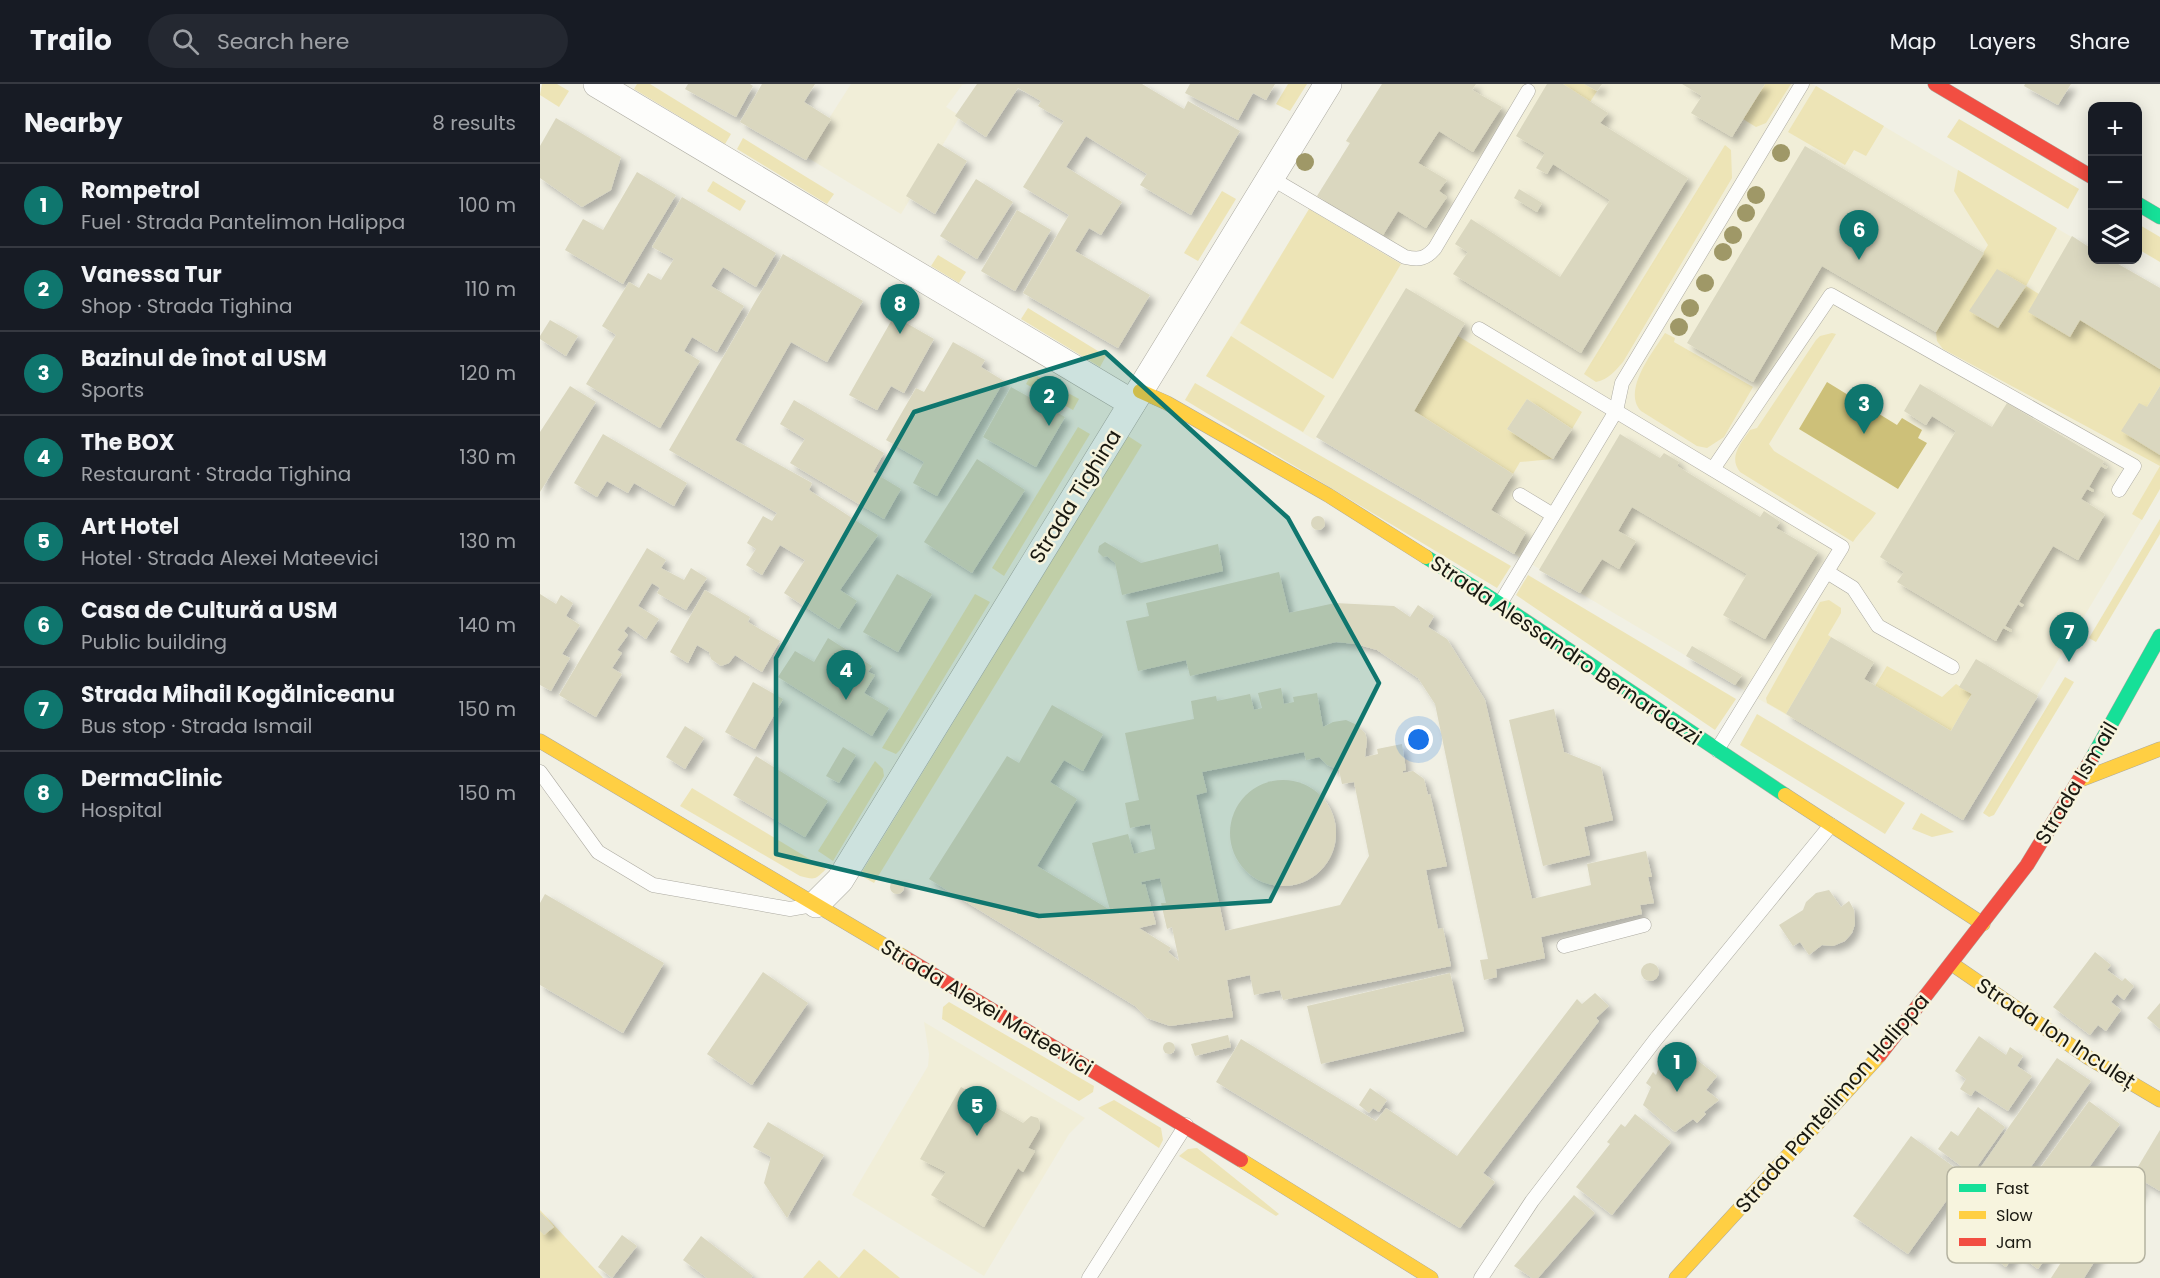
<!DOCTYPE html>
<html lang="en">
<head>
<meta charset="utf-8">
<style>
  :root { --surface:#171b24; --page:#242831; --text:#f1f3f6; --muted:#9ea1a6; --line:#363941; --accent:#0f766e }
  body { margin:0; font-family:Poppins,sans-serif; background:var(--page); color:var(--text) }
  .controls { position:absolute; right:18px; top:18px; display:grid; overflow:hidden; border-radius:12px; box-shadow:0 3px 15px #0003 }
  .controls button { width:54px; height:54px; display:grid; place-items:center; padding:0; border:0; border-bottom:2px solid var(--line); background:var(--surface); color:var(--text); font:30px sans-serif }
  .you { position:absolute; left:879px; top:656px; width:21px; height:21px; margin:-15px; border:4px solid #fff; border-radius:50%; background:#1a73e8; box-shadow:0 0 0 9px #1a73e833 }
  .badge { display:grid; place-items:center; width:39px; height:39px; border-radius:50%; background:var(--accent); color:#fff; font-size:20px; font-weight:700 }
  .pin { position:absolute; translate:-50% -50px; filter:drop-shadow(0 2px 3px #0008) }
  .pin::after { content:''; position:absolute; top:32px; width:21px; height:18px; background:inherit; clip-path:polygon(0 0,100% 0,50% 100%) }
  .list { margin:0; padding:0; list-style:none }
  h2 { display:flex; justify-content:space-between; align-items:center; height:78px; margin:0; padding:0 24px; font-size:26px }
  h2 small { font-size:20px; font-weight:400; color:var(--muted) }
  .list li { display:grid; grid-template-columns:39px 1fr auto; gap:18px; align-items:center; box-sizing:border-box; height:84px; padding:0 24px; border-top:2px solid var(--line) }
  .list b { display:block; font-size:22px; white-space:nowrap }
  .list p { margin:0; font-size:20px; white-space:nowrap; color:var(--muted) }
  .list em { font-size:20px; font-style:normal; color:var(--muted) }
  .icon { flex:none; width:33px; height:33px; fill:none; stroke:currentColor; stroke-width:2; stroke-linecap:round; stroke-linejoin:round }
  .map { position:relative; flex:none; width:1620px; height:1194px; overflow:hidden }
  header { display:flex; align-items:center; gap:36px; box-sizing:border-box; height:84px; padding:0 30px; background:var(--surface); border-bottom:2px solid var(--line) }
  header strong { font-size:28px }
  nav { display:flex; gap:33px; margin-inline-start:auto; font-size:21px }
  .search { width:420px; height:54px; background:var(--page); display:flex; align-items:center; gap:15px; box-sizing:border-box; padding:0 21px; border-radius:33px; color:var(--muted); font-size:22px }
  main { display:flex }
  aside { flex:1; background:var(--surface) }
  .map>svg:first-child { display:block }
  .built { fill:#f1eed8 }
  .green { fill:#ede4b6 }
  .water { fill:#cdc079 }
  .building { fill:#dad7bf; fill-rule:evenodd; filter:url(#shadow) }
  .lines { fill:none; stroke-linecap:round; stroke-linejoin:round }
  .lane-casing { stroke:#acaaa1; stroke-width:15 }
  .street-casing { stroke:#acaaa1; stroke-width:28 }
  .fast-casing { stroke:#acaaa1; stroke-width:15 }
  .slow-casing { stroke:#acaaa1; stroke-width:15 }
  .jam-casing { stroke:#acaaa1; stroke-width:15 }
  .lane { stroke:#fdfdfb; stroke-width:14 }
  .street { stroke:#fdfdfb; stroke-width:27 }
  .fast { stroke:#16e098; stroke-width:14 }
  .slow { stroke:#ffcf43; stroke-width:14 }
  .jam { stroke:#f24e42; stroke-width:14 }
  .tree { fill:#9f9867 }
  .marked { fill:#0f766e; fill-opacity:0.2; stroke:#0f766e; stroke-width:4.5; stroke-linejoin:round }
  .labels { text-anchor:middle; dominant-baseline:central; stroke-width:5; stroke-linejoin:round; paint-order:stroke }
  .street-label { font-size:21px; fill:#191810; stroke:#f7f4de }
  .key { fill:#f7f4de; stroke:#b4b2a0; stroke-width:1.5 }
  .key-label { font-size:16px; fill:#191810 }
</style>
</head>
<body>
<header>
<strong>Trailo</strong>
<div class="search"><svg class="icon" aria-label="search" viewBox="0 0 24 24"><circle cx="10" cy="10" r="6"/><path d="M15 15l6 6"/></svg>Search here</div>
<nav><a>Map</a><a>Layers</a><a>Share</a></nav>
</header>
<main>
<aside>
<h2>Nearby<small>8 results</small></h2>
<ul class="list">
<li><span class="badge">1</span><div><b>Rompetrol</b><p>Fuel · Strada Pantelimon Halippa</p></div><em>100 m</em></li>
<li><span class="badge">2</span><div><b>Vanessa Tur</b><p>Shop · Strada Tighina</p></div><em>110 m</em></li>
<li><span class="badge">3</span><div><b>Bazinul de înot al USM</b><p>Sports</p></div><em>120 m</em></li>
<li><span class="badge">4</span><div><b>The BOX</b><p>Restaurant · Strada Tighina</p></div><em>130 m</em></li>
<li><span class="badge">5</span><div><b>Art Hotel</b><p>Hotel · Strada Alexei Mateevici</p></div><em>130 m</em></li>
<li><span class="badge">6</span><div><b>Casa de Cultură a USM</b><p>Public building</p></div><em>140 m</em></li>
<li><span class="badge">7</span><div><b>Strada Mihail Kogălniceanu</b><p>Bus stop · Strada Ismail</p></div><em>150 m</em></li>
<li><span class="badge">8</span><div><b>DermaClinic</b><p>Hospital</p></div><em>150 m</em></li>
</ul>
</aside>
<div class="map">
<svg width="1620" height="1194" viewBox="0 0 1620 1194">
  <defs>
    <filter id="shadow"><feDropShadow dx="5.5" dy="5.5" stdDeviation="3" flood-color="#0004"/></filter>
  </defs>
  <rect width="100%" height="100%" fill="#f1f0e4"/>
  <g class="built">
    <polygon points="311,0 427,0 422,1 406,23 420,32 361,130 265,72"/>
    <polygon points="842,0 1272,0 1552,165 1552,176 1571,176 1620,204 1620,405 1423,736 777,353 775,356 666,292 810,60 806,57"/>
    <polygon points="384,938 545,1034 529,1050 444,1192 312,1111 388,982 389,970"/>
  </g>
  <g class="green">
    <polygon points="2,0 17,0 29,7 19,23 0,11"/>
    <polygon points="97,0 110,0 191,50 185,60 94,5"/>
    <polygon points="748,0 767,0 750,27 736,20"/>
    <polygon points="1023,0 1044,0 1057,7 1050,18"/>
    <polygon points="1225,0 1251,0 1226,39 1216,43 1203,35"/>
    <polygon points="1276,2 1344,42 1326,72 1314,66 1305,81 1248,48"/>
    <polygon points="1419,35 1539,105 1528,125 1407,53"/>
    <polygon points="203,54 294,110 287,120 197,65"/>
    <path d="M1185 61 1191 66 1192 94 1083 278C1075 287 1069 295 1056 298L1044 290Z"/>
    <polygon points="1418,86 1517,144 1486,202 1620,285 1620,302 1607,323 1620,371 1620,405 1602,436 1592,430 1620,382 1403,265 1397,257 1396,248 1448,161 1414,107"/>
    <polygon points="173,97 206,117 200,127 167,107"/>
    <polygon points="682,107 696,115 658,177 644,169"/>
    <polygon points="769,125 861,180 793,295 700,239"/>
    <polygon points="1598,140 1620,153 1620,178 1598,165"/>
    <polygon points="398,171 426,188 419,199 391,182"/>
    <polygon points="488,224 566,272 560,283 481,235"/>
    <path d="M1125 249 1135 254 1134 258 1213 303 1184 353 1167 364 1157 362 1101 327C1082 306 1113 268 1125 249Z"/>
    <path d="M1292 249 1296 250 1229 360 1234 367 1336 429C1329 440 1320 447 1313 458L1200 388C1188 373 1201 359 1210 346L1217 344 1276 256 1280 252Z"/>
    <polygon points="691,252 785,312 763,348 666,292"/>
    <polygon points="918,252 1042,328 1032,345 987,315 967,345 1013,375 980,378 973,390 874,327"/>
    <polygon points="492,289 539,315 533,326 486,300"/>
    <polygon points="655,299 971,482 957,504 645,316"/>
    <polygon points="538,343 550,350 464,492 452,484"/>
    <polygon points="588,352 602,361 334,799 320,791"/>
    <polygon points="1620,435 1620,450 1556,558 1549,554"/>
    <polygon points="988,491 1196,615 1175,646 976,511"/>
    <polygon points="435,510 450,518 360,666 356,670 342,664"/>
    <polygon points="1289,516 1301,524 1301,529 1288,551 1291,553 1246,630 1227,619 1226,614 1280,518"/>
    <polygon points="1347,582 1402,613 1416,600 1432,610 1411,647 1335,602"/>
    <polygon points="1525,593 1534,598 1454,731 1449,733 1443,729"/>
    <polygon points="1217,630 1365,719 1345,750 1200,661"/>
    <polygon points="335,677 343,685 344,692 293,777 278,767"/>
    <path d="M152 704 286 785C275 796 275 796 260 792L140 722Z"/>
    <polygon points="1381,729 1414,748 1392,753 1372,745"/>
    <polygon points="409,918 554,1002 553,1008 539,1017 402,935 403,923"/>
    <polygon points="574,1016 621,1044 623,1056 619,1064 558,1024"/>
    <polygon points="657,1064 739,1130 736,1132 639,1072 648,1065"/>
    <polygon points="0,1126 63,1194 0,1194"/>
    <polygon points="324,1165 360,1194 299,1194"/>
    <polygon points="279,1176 299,1194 263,1194"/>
  </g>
  <polygon class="water" points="1287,298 1357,341 1362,334 1382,346 1378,354 1387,359 1358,405 1259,345"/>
  <g class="building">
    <polygon points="148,0 210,0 213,2 196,33 145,5"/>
    <polygon points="222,0 275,0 264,18 291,35 266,76 200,38"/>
    <polygon points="437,0 602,0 644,25 648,17 700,47 651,131 600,101 607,90 546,52 526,83 582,118 561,151 549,144 535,167 610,211 578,264 483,209 529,131 483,103 524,37 498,22 501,17 478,4 446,53 415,32"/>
    <polygon points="650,0 735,0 726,16 713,9 698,36 645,9"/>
    <polygon points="842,0 936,0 932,6 962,23 933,68 899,47 878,79 907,96 899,107 907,113 886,144 858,127 843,151 777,112 810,59 806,57"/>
    <polygon points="1007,0 1023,0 1068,29 1060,39 1148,94 1041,269 913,190 928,168 915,160 931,135 1020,193 1070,116 1013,80 1007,90 996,84 1005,69 976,52"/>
    <polygon points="1044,0 1062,0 1057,7"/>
    <polygon points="1142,0 1225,0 1192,53 1151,29 1162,12"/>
    <polygon points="1485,0 1531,0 1518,21 1484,2"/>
    <polygon points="16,34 81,73 71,106 42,123 0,94 0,62"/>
    <polygon points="398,59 427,77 395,130 366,112"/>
    <polygon points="1265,62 1444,169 1396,248 1282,182 1213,298 1147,259"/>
    <polygon points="97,88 136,111 83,200 25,166 43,135 63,146"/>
    <polygon points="436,95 473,118 437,175 400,152"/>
    <polygon points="979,105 1002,119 997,128 974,114"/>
    <polygon points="142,113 236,169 216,203 183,183 171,202 204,222 177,268 152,253 144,267 160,277 120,344 46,300 76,251 62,242 89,198 99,204 108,189 121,196 134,175 112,163"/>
    <polygon points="477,126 511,146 475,207 441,187"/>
    <polygon points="1532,152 1552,165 1552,176 1571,176 1620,204 1620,285 1540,236 1530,253 1488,228"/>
    <polygon points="243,170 323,217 287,278 251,258 195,356 272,399 269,406 338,451 300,506 317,517 299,545 244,509 265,476 240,461 222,491 206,481 216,465 207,459 223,432 232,437 237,429 129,366"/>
    <polygon points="1457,185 1486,202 1458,244 1429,227"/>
    <polygon points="866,204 925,239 874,327 973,390 951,426 986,448 974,470 776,353"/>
    <polygon points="354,232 394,255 364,309 351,302 337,326 309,311"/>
    <polygon points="10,236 38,252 26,272 0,255 0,252"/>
    <polygon points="413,258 445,276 441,283 464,297 397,412 373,399 384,378 346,356 376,304 384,308"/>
    <polygon points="1380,300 1452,343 1467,319 1564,377 1562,380 1568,383 1566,385 1561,382 1549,403 1554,406 1553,408 1547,405 1541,415 1565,430 1538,476 1513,462 1479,518 1484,521 1482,523 1478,520 1465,542 1472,546 1471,548 1463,544 1456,557 1357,498 1364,488 1340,473 1416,347 1392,332 1386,341 1364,327"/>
    <polygon points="30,302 56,318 0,408 0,348"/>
    <polygon points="1620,302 1620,371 1581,347 1599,319 1607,323"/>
    <polygon points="471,303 525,333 496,383 443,353"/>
    <polygon points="987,315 1032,345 1013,375 967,345"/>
    <polygon points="254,316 344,369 333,388 361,405 344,435 250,379 265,355 240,340"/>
    <polygon points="63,350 147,399 134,422 94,399 88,409 67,397 57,413 34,399"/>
    <polygon points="1080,350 1120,374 1124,369 1139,378 1137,382 1220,433 1224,427 1240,438 1236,444 1278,468 1225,555 1183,531 1207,490 1092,423 1078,447 1096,457 1079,485 1062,475 1040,509 999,486"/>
    <polygon points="437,375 485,406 432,489 384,458"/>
    <circle cx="778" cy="439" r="7"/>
    <polygon points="565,458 601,479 678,460 683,487 582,511 575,479 567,472 563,473 558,468 559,462"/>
    <polygon points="107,464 126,476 121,484 144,496 151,484 167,494 146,526 117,509 120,504 112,499 98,522 119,535 106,555 88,542 84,547 88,551 77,566 82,569 72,584 82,590 56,633 19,611"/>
    <polygon points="739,488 749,529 795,519 854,522 870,533 878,521 894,532 888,543 907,555 945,616 992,815 1051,801 1047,780 1106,767 1112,793 1108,793 1114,819 1100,821 1102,830 1001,853 1005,874 956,885 957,893 944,896 940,876 948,875 895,620 878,594 837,566 816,560 796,558 650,592 646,576 598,587 586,537 609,532 606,519"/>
    <polygon points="357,490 392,510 358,568 323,548"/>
    <polygon points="165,506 210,533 208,538 240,557 222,588 195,571 189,579 181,582 171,575 169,568 157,561 148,579 130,568"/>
    <polygon points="0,510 16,520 21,511 33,519 26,532 40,541 22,570 30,574 11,607 0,601"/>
    <polygon points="1291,553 1334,578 1324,595 1411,647 1432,610 1419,603 1436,575 1498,612 1423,736 1246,630"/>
    <polygon points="288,554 332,582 328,588 335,591 324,609 349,624 332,652 238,593 255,567 274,578"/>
    <polygon points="1152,562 1202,591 1195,601 1146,572"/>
    <polygon points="213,598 243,615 215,665 185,648"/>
    <path d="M741 604 744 620 754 618 753 613 777 609 783 643 793 638 806 636 817 641 825 649 827 656 825 673 838 670 837 665 862 660 866 686 863 687V689L873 687 884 695 888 711 890 710 907 782 886 786 898 845 903 844 911 882 743 916 740 906 714 911 710 891 687 896 693 933 630 942 607 934 595 922 389 795 467 672 479 679 512 621 563 650 543 687 524 676 510 698 537 715 497 782 570 826 552 759 588 750 594 770 615 765 610 740 590 744 585 719 599 716 585 649 654 635 651 617 676 612 677 617 710 610 714 626 722 624 718 609ZM764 668 766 676 779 673 787 681 799 686 802 700 814 698 829 772 800 821 685 847 656 711 667 708 662 688ZM620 794 626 819H621L627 845 632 843 639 877 628 868 631 864 599 844 616 840 605 800 602 801 601 798Z"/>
    <polygon points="1014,625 1024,668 1061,683 1073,736 1044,743 1050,771 1003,782 969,636"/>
    <polygon points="145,642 164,654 145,685 126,673"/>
    <polygon points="303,663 316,671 299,699 286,692"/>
    <polygon points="216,672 288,717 265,753 193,711"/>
    <circle cx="743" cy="749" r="53"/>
    <circle cx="357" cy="803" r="7"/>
    <polygon points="1289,806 1301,823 1309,817 1314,826 1315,840 1312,849 1305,857 1293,862 1282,861 1269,871 1260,858 1253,862 1239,841 1263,826 1266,818 1276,809"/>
    <polygon points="5,810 124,879 83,949 0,901 0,819"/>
    <polygon points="1555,868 1571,881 1567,886 1582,897 1585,894 1594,902 1584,916 1577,910 1571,918 1581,926 1566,947 1558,941 1550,951 1513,923"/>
    <circle cx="1110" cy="888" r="9"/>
    <polygon points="223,888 268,919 212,1001 167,970"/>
    <polygon points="910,889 924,947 781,980 767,922"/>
    <polygon points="1055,909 1069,922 1056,934 1059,937 943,1089 955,1098 920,1144 676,998 701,955 836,1037 846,1024 917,1072 1037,915 1042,920"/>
    <polygon points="1620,919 1620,945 1607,934"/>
    <polygon points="688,951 691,963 655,972 651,960"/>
    <polygon points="1439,952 1466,971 1470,963 1483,972 1477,982 1492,992 1468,1027 1435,1006 1431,1012 1420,1005 1426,995 1415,987"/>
    <circle cx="629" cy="964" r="6"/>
    <polygon points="1146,967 1177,992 1166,1006 1179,1016 1164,1028 1166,1030 1157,1039 1153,1035 1135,1048 1103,1021 1111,1003 1106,999 1113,988 1116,991 1124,971 1136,981"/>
    <polygon points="1517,974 1551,997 1474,1107 1441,1083"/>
    <polygon points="421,1003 483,1039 491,1032 498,1034 500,1039 500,1044 488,1064 495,1067 483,1088 478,1084 444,1143 391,1111 406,1088 380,1075"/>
    <polygon points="830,1004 847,1016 839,1028 833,1024 829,1029 819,1021"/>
    <polygon points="1549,1017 1580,1040 1530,1110 1545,1120 1498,1185 1476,1169 1466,1183 1441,1165"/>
    <polygon points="1438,1023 1465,1043 1432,1090 1398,1065 1411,1047 1418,1052"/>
    <polygon points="1095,1030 1131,1058 1072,1131 1036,1103 1070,1060 1067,1058 1081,1040 1085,1043"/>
    <polygon points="228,1038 284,1071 247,1134 224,1099 231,1073 213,1063"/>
    <polygon points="1620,1046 1620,1107 1593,1091"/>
    <polygon points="1371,1052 1425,1091 1368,1170 1313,1132"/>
    <polygon points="1580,1087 1603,1102 1544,1194 1511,1194"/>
    <polygon points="1034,1111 1055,1129 998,1194 992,1194 974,1182"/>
    <polygon points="0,1128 14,1143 4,1151 0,1147"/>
    <polygon points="82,1151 97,1162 72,1194 58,1183"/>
    <polygon points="161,1152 213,1192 211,1194 167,1194 143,1176"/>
  </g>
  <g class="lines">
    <defs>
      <g id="lane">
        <path d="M731 94 865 173C879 176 886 175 895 164L988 7"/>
        <polyline points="939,245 1302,463 1177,666"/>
        <polyline points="1173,385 1291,211 1594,382 1579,406"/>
        <polyline points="980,411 1013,431"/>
        <polyline points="1287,488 1313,504 1338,542 1412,583"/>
        <polyline points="960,520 1076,327 1082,299 1262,0"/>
        <polyline points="0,688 58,768 113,801 250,825 267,822"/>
        <polyline points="1024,862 1104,841"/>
        <polyline points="549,1194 646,1041"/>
        <polyline points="941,1194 992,1117 1116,955 1291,741"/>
      </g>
      <g id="street">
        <polyline points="57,0 592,319"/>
        <polyline points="276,820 300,796 788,0"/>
      </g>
      <g id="fast">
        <polyline points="1598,120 1620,133"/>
        <polyline points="886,473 960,520 1245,711"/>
        <polyline points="1551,676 1620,552"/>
      </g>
      <g id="slow">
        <polyline points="600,307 627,319 788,411 886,473"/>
        <polyline points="0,657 364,873"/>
        <polyline points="1540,696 1620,665"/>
        <polyline points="1245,711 1443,840"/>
        <polyline points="1412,880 1549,974 1620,1016"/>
        <polyline points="701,1076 891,1194"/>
        <polyline points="1136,1194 1339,972"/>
      </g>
      <g id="jam">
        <polyline points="1395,0 1552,93"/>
        <polyline points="364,873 701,1076"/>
        <polyline points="1339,972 1487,781 1551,676"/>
      </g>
    </defs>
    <use href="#lane" class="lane-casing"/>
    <use href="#street" class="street-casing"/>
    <use href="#fast" class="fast-casing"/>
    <use href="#slow" class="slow-casing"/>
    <use href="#jam" class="jam-casing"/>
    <use href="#lane" class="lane"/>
    <use href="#street" class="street"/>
    <use href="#fast" class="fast"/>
    <use href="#slow" class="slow"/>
    <use href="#jam" class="jam"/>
  </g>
  <g class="tree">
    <circle cx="1241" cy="69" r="9"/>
    <circle cx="765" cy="78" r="9"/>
    <circle cx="1216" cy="111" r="9"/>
    <circle cx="1206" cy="129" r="9"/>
    <circle cx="1193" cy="151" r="9"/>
    <circle cx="1183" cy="168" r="9"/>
    <circle cx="1165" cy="199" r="9"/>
    <circle cx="1150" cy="224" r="9"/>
    <circle cx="1139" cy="243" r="9"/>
  </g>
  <path class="marked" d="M565 268 748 434 839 599 730 817 499 832 236 770V574L374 328Z"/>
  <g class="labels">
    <g class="street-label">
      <text transform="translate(535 412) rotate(-58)">Strada Tighina</text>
      <text transform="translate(1026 566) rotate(34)">Strada Alessandro Bernardazzi</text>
      <text transform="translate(1536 699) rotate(-59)">Strada Ismail</text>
      <text transform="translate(447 923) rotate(31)">Strada Alexei Mateevici</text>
      <text transform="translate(1516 949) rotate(33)">Strada Ion Inculeț</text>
      <text transform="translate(1292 1019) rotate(-49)">Strada Pantelimon Halippa</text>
    </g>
  </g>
  <rect x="1407" y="1083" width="198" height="96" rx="9" class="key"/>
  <rect x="1419" y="1100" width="27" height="8" fill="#16e098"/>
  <rect x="1419" y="1127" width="27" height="8" fill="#ffcf43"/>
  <rect x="1419" y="1154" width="27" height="8" fill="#f24e42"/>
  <g class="key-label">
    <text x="1456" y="1110">Fast</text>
    <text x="1456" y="1137">Slow</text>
    <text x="1456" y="1164">Jam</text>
  </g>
</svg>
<div class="controls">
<button>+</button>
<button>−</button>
<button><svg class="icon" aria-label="layers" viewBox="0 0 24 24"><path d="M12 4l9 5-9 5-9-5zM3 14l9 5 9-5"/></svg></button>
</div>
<div class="you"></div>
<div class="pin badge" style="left:1137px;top:1008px">1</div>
<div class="pin badge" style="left:509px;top:342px">2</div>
<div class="pin badge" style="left:1324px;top:350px">3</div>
<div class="pin badge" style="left:306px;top:616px">4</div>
<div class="pin badge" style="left:437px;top:1052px">5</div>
<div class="pin badge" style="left:1319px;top:176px">6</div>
<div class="pin badge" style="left:1529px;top:578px">7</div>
<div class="pin badge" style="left:360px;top:250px">8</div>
</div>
</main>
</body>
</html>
